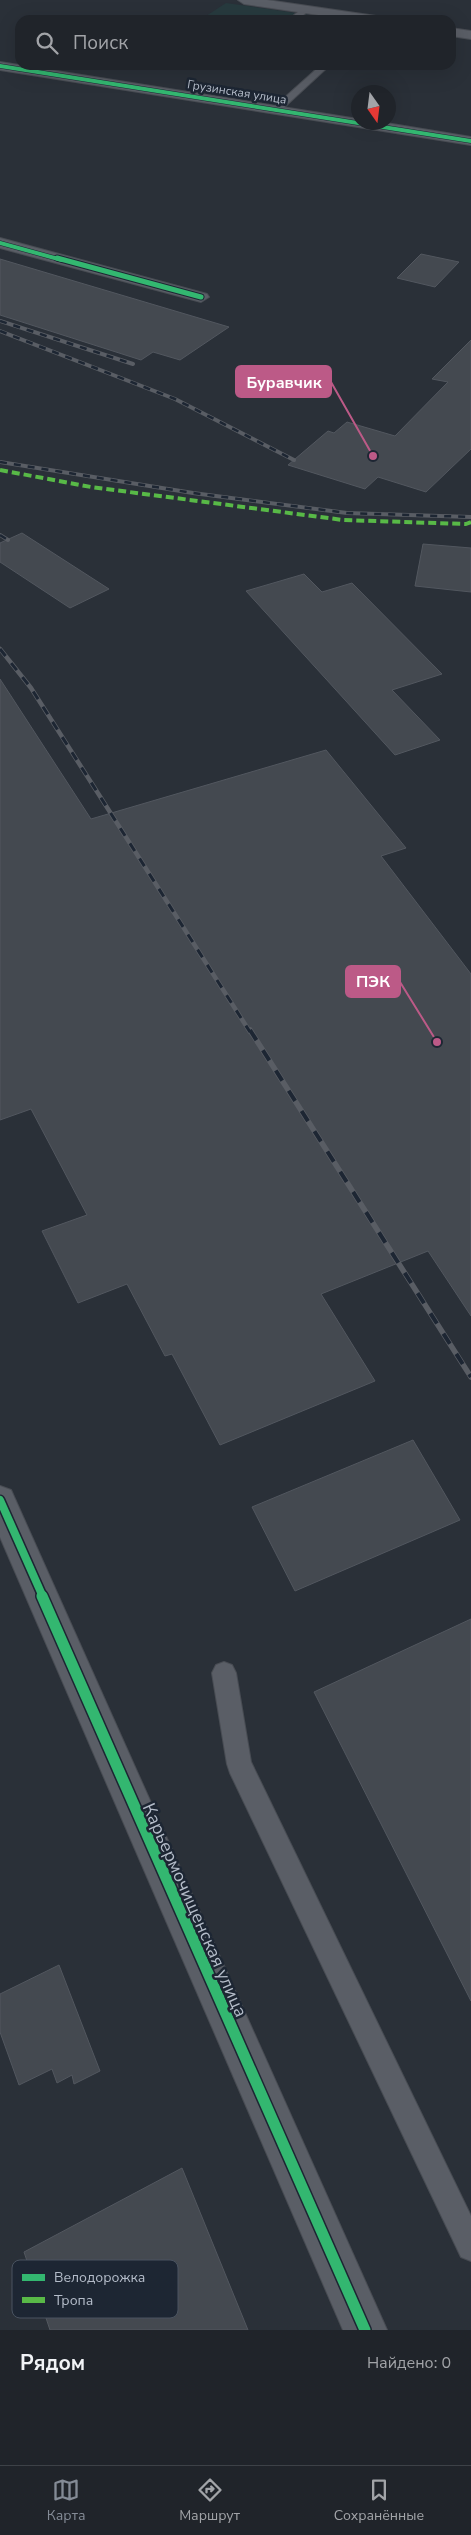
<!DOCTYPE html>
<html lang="ru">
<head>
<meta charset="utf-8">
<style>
  :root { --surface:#20242a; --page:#2d3036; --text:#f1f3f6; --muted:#a2a4a8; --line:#3d4147; --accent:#848b96 }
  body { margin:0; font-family:"Nunito Sans",sans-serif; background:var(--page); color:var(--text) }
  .compass { position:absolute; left:351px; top:85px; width:45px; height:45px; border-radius:50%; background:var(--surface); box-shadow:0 5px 20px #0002; rotate:166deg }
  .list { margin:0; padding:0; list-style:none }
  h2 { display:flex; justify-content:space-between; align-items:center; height:65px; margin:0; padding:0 20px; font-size:21px }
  h2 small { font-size:16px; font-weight:400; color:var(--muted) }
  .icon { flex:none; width:28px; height:28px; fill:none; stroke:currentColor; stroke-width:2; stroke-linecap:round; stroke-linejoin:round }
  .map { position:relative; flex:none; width:471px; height:2330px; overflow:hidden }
  .search { position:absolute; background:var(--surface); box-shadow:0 5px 20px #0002; left:15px; right:15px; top:15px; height:55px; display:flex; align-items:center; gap:12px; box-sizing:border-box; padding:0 18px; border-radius:15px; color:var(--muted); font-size:19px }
  .sheet { height:135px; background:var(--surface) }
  nav { display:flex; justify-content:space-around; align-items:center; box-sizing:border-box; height:70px; border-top:1px solid var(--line); background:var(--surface); font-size:14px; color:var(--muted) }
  nav a { display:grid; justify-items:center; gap:2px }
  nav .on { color:var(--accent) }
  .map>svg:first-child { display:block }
  .green { fill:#273a3e }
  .building { fill:#444950; stroke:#52575f }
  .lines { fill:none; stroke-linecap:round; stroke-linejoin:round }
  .lane-casing { stroke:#484c53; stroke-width:2 }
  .street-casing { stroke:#484c53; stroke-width:2 }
  .lane { fill:#5a5e66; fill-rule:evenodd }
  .street { fill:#5a5e66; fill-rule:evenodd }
  .rail-far2-casing { stroke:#595d64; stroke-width:4 }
  .rail-far1-casing { stroke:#595d64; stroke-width:4.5 }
  .rail-casing { stroke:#595d64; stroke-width:5.5 }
  .rail-far2 { stroke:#1d2633; stroke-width:2.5; stroke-dasharray:7; stroke-linecap:butt }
  .rail-far1 { stroke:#1d2633; stroke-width:3; stroke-dasharray:9; stroke-linecap:butt }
  .rail { stroke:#1d2633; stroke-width:4; stroke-dasharray:12; stroke-linecap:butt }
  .quiet { stroke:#58b947; stroke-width:4; stroke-dasharray:8 4; stroke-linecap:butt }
  .cycleway-far3-casing { stroke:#1d2633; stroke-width:5 }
  .cycleway-far2-casing { stroke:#1d2633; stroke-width:7 }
  .cycleway-far1-casing { stroke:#1d2633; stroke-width:11 }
  .cycleway-casing { stroke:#1d2633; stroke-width:14 }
  .cycleway-far3 { stroke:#33b770; stroke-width:4 }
  .cycleway-far2 { stroke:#33b770; stroke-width:5 }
  .cycleway-far1 { stroke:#33b770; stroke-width:8 }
  .cycleway { stroke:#33b770; stroke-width:11 }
  .labels { text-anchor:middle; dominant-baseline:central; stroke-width:5; stroke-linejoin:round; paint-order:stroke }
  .far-street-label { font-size:12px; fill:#b4bcc9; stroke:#1d2633 }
  .near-street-label { font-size:18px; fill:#b4bcc9; stroke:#1d2633 }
  .key { fill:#1d2633; stroke:#4a5360; stroke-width:1 }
  .key-label { font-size:14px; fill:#b4bcc9 }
  .leader { fill:none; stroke:#bc5a87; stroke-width:2 }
  .callout-dot { fill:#bc5a87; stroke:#1d2633; stroke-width:2 }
  .callout { fill:#bc5a87; stroke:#bc5a87; stroke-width:2 }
  .callout-label { font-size:16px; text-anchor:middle; font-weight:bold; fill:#fff }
</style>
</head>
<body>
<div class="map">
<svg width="471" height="2330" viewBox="0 0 471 2330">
  <rect width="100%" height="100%" fill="#2a3038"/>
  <polygon class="green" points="226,3 345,20 200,20"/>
  <g class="building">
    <polygon points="421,254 459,262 435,287 397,278"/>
    <polygon points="0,259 229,327 180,360 153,352 141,360 0,315"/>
    <polygon points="471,340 471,449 426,492 378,477 365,489 288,465 328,431 334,433 347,422 395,436 448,382 432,379"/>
    <polygon points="22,533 109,589 70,608 0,562 0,543"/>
    <polygon points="423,544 471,548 471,592 415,586"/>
    <polygon points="304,574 322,592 352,583 442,674 392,690 440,740 395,755 246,591"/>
    <polygon points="0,679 91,819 326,750 406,848 381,856 471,974 471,1316 428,1251 321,1294 375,1381 220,1445 172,1354 165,1356 127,1284 78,1303 42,1231 87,1215 31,1109 0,1120"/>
    <polygon points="413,1440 460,1520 295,1591 252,1507"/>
    <polygon points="471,1619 471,2001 314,1692"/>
    <polygon points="59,1965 100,2071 74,2084 72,2075 57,2083 52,2069 19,2085 0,2032 0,1994"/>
    <polygon points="182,2168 248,2330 50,2330 24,2252"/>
  </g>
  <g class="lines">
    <defs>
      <g id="lane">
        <polygon points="304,7 311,9 297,20 288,20"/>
        <polygon points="321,65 330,65 279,112 273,112 273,108"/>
        <polygon points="224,1662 232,1665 236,1673 251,1762 471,2216 471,2261 461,2257 230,1773 227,1764 212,1673 216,1665"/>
      </g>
      <g id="street">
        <polygon points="238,0 267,0 376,16 382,20 352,20 244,4"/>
        <polygon points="451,28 471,31 471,39 451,36"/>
        <polygon points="0,62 358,119 358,122 380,122 471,137 471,145 0,70"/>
        <polygon points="0,238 207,294 209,297 201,302 0,248"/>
        <polygon points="0,1486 11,1490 387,2330 343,2330 0,1537"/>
      </g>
    </defs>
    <use href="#lane" class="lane-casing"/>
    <use href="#street" class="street-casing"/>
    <use href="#lane" class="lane"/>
    <use href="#street" class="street"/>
    <defs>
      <g id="rail-far2">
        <polyline points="0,321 133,364"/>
        <polyline points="0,331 175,399 294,460"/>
        <polyline points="0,462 193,493 347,513 471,517"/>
        <polyline points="0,535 8,540"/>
      </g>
      <polyline id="rail-far1" points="0,649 31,688 250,1032"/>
      <polyline id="rail" points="250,1030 471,1377"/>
    </defs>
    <use href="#rail-far2" class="rail-far2-casing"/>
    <use href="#rail-far1" class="rail-far1-casing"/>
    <use href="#rail" class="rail-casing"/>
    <use href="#rail-far2" class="rail-far2"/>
    <use href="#rail-far1" class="rail-far1"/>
    <use href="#rail" class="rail"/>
    <polyline class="quiet" points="0,470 91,487 343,520 466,524 471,522"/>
    <defs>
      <g id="cycleway-far3">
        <polyline points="0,66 471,141"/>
        <polyline points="0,243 62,260"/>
      </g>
      <polyline id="cycleway-far2" points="57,258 201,297"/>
      <polyline id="cycleway-far1" points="0,1500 43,1597"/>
      <polyline id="cycleway" points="42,1596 365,2330"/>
    </defs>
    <use href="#cycleway-far3" class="cycleway-far3-casing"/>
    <use href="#cycleway-far2" class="cycleway-far2-casing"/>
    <use href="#cycleway-far1" class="cycleway-far1-casing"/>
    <use href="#cycleway" class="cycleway-casing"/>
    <use href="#cycleway-far3" class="cycleway-far3"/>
    <use href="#cycleway-far2" class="cycleway-far2"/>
    <use href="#cycleway-far1" class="cycleway-far1"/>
    <use href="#cycleway" class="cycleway"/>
  </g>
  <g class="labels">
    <g class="far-street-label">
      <text transform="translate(237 92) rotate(9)">Грузинская улица</text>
    </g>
    <g class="near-street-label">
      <text transform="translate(195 1910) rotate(66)">Карьермочищенская улица</text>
    </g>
  </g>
  <rect x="12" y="2260" width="166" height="58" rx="8" class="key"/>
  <rect x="22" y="2274" width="23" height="7" fill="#33b770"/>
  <rect x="22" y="2297" width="23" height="6" fill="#58b947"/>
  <g class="key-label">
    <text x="54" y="2282">Велодорожка</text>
    <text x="54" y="2305">Тропа</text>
  </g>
  <path class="leader" d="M373 456L331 382M437 1042L400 982"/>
  <g class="callout-dot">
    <circle cx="373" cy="456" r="5"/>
    <circle cx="437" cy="1042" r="5"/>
  </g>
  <g class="callout">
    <rect x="236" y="366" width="95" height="31" rx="5"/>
    <rect x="346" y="966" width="54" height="31" rx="5"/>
  </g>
  <g class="callout-label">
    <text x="284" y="388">Буравчик</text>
    <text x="373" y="987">ПЭК</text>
  </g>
</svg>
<svg class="compass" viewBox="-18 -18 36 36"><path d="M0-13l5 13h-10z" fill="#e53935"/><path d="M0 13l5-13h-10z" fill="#a2a4a8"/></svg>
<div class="search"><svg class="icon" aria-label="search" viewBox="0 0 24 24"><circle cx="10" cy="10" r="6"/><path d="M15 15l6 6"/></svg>Поиск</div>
</div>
<section class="sheet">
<h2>Рядом<small>Найдено: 0</small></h2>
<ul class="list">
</ul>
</section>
<nav>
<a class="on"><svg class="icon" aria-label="map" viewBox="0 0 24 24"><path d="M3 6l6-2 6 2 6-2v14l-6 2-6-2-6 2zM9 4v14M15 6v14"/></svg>Карта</a>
<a><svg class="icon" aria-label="directions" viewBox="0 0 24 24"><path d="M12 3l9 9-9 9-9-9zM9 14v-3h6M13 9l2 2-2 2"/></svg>Маршрут</a>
<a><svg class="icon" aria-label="saved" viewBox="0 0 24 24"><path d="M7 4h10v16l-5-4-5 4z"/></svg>Сохранённые</a>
</nav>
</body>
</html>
